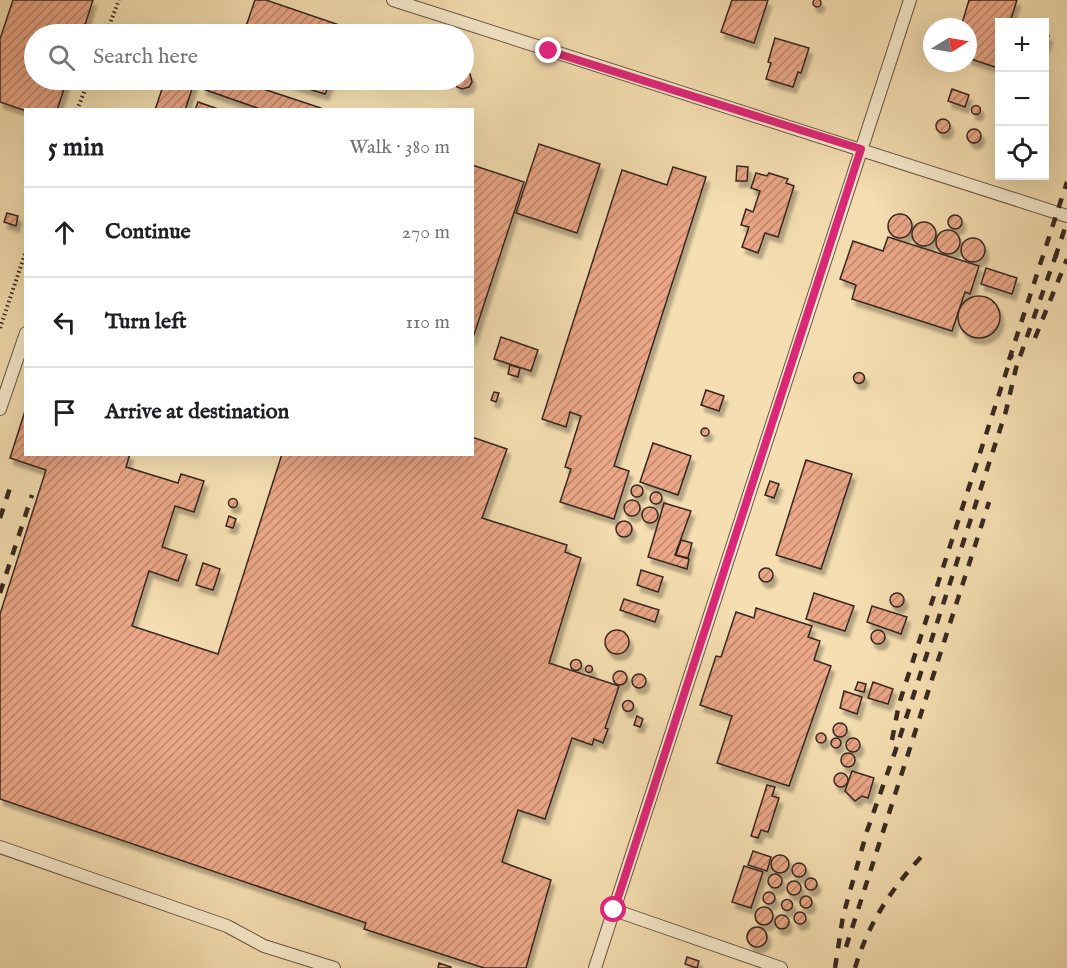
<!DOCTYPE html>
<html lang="en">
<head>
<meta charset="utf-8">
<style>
  :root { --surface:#fff; --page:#f6f6f6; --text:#202124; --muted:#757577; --line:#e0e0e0 }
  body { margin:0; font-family:"IM FELL English",serif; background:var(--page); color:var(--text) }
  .controls { position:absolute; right:18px; top:18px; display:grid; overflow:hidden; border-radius:0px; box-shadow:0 6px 24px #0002 }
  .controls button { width:54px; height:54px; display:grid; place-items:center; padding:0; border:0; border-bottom:2px solid var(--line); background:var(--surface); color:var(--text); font:30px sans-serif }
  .compass { position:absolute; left:923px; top:18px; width:54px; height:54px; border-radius:50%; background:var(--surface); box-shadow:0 6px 24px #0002; rotate:79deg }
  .stop { position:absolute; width:18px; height:18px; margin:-14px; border:4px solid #db2777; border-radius:50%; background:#fff }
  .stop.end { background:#db2777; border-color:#fff; box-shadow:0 2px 6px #0008 }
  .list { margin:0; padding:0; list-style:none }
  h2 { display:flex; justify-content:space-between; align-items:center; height:78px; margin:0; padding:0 24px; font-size:26px }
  h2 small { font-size:20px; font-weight:400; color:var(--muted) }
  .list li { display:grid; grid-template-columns:39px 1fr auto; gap:18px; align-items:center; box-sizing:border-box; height:90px; padding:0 24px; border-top:2px solid var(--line) }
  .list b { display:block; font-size:22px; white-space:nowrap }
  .list em { font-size:20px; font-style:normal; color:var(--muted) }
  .icon { flex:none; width:33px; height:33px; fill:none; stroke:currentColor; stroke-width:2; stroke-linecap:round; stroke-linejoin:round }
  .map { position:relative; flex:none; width:1067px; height:968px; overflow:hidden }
  .search { position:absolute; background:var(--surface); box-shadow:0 6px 24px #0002; left:24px; top:24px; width:450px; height:66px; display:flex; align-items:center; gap:15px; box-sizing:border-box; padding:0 21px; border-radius:33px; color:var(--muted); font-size:22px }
  .panel { position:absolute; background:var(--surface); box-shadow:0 6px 24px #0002; left:24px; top:108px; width:450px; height:348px; border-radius:0px }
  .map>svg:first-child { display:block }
  .building { fill:url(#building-hatch); stroke:#372820; stroke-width:1.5; filter:url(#shadow) }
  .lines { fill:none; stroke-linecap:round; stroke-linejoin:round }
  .lane-casing { stroke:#665644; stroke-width:14 }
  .path { stroke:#372820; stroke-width:4; stroke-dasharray:1.5 3; stroke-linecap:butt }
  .lane { stroke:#f8eacc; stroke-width:12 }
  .rail { stroke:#372820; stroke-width:4.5; stroke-dasharray:10 10; stroke-linecap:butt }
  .route { stroke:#db2777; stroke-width:8 }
</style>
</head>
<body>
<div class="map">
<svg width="1067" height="968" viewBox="0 0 1067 968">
  <defs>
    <pattern id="building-hatch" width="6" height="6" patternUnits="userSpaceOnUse" patternTransform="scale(1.5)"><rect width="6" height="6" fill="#eaa686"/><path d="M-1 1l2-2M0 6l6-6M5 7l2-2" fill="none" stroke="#be876d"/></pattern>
    <filter id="shadow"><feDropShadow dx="3.5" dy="6" stdDeviation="1.5" flood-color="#0004"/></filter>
  </defs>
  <rect width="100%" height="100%" fill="#f5deb1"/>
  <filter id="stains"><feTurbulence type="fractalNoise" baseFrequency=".00333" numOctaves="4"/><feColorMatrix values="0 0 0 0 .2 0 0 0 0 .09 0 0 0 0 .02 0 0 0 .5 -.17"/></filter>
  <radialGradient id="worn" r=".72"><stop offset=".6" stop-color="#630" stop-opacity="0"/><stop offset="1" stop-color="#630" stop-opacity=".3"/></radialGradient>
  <g class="building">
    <circle cx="817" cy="3" r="4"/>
    <polygon points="13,0 93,0 82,34 34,34 34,80 67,80 57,110 26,111 0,102 0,39"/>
    <polygon points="255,0 266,0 345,27 342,34 253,34 244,32"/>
    <polygon points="732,0 768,0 754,43 721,32"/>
    <polygon points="969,0 1017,0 1010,22 1000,22 1000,54 995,67 968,58 968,27 961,27"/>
    <polygon points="1044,34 1049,36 1044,50"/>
    <polygon points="775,38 809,48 801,73 798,72 793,87 766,79 771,63 768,62"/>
    <polygon points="464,71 470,74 472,82 469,87 462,89 457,87 454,81 464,80"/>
    <polygon points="165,80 195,80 185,110 155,110"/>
    <polygon points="206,80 236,80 321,108 321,110 263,110 203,89"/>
    <polygon points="280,80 331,80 325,94"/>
    <polygon points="952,89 969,95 965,107 948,101"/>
    <polygon points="198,102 221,110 195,110"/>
    <circle cx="976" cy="110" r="4.5"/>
    <circle cx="943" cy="126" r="7"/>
    <circle cx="974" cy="136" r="7"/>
    <polygon points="539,144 600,164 577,233 516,213"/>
    <polygon points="472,165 524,182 472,341"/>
    <polygon points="737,166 748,167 747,181 736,181"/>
    <polygon points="673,167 706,177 614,466 629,471 614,519 560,502 571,469 565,467 581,416 570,412 566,427 542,419 622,170 667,185"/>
    <polygon points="756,173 767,176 769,173 788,179 786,183 794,186 778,237 765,233 758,253 742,247 749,227 741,225 746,209 753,212 760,191 751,188"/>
    <polygon points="7,213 18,216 16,226 4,222"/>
    <circle cx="900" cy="226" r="12"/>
    <circle cx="955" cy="222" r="7"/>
    <circle cx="924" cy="234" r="12"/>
    <circle cx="948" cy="242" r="12"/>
    <polygon points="888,237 979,266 970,294 965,292 952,331 852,299 856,285 840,279 853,241 883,251"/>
    <circle cx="973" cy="250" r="12"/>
    <polygon points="986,268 1017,278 1012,294 981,284"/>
    <circle cx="979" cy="317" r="21"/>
    <polygon points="501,337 538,350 531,371 494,359"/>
    <polygon points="510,365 520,368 518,377 508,374"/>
    <circle cx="859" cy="378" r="5.5"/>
    <polygon points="706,390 724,396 719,411 701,405"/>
    <polygon points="494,392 499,393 496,402 491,400"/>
    <polygon points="26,408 26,454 130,454 126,467 178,483 181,474 204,481 194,512 175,506 162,547 187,555 178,581 149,571 132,626 218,654 282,454 472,454 472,437 507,449 482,518 567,545 565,552 581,558 549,663 619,686 605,728 608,729 603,743 594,739 592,745 572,738 545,819 518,810 502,862 551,880 526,968 484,968 364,929 366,923 0,799 0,614 46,470 10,458"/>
    <circle cx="705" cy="432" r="4"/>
    <polygon points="653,443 691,456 678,495 640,482"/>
    <polygon points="806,460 852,474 821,569 776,555"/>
    <polygon points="770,481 779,484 774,498 765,495"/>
    <circle cx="637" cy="491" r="6"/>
    <circle cx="656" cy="498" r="6"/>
    <circle cx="233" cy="503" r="4.5"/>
    <circle cx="632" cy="508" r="8"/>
    <polygon points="664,503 691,511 675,555 689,559 687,569 648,557"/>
    <circle cx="650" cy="515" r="8"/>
    <polygon points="229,516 236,519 233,528 226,526"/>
    <circle cx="624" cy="529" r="8"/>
    <polygon points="681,540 692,543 688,558 676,555"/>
    <polygon points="203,563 220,569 213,590 196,585"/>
    <circle cx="766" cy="575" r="7"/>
    <polygon points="641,570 663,577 658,592 637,585"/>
    <circle cx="897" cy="600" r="7"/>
    <polygon points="814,593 854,606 845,631 806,619"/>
    <polygon points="624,599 659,610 655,622 620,610"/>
    <polygon points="872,606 907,617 901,634 867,622"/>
    <polygon points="756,608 812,626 808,637 820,641 814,660 831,666 789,786 717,763 732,716 700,705 716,656 721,657 736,612 754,618"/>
    <circle cx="878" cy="637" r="7"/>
    <circle cx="617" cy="642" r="12"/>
    <circle cx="576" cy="665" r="5.5"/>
    <circle cx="589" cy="669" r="3.5"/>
    <circle cx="620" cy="678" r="7"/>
    <circle cx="639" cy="681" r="7"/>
    <polygon points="858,682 866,684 864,692 855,690"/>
    <polygon points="873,682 893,689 888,704 868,698"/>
    <polygon points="844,691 862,697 857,714 840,708"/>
    <circle cx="628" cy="706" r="5.5"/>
    <polygon points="637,716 643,719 640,727 634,725"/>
    <circle cx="840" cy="730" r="7"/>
    <circle cx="821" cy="738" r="5"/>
    <circle cx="853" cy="745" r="7"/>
    <circle cx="836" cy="743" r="5"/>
    <circle cx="848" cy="760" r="7"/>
    <polygon points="852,771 874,778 868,798 862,796 855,801 845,791"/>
    <circle cx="841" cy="780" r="7"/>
    <polygon points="767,785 775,787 772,796 779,798 768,832 761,830 758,838 751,836"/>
    <polygon points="753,851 771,857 767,871 748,865"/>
    <circle cx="780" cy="864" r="9"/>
    <circle cx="799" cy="870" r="7"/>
    <polygon points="744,866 763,872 751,908 732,902"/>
    <circle cx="775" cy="881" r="7"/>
    <circle cx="811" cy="884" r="6"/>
    <circle cx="794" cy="888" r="7"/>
    <circle cx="769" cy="898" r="6"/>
    <circle cx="806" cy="902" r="6"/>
    <circle cx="787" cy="905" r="5.5"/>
    <circle cx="764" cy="916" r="9"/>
    <circle cx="800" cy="918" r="6"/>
    <circle cx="782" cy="922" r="7"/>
    <circle cx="757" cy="937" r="10"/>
    <polygon points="687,957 699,961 697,968 685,964"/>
    <polygon points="439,963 451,967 451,968 438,968"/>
  </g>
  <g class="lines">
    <defs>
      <g id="lane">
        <polyline points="393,0 1067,216"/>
        <polyline points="0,409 26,333"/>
        <polyline points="0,847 227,926 264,946 334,968"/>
        <polyline points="614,910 781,968"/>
        <polyline points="595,968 910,0"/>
      </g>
    </defs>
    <use href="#lane" class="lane-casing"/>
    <g class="path">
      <polyline points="106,34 119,0"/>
      <polyline points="77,110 89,80"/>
      <polyline points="0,328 26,251"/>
    </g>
    <use href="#lane" class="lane"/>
    <g class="rail">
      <polyline points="1055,258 1067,222"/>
      <polyline points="1035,338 1067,259"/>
      <polyline points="1009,360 1067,182"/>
      <polyline points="0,518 10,488"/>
      <polyline points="0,593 32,495"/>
      <polyline points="892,740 899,704 1012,354"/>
      <polyline points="846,947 989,502"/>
      <polyline points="835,968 843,916 867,831 896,749 1006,411 1016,368 1057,252"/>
      <path d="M855 968C868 924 891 889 922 856"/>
    </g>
  </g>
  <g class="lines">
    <polyline class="route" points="549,51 861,149 614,910"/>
  </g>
  <rect width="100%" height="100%" filter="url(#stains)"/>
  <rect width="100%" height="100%" fill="url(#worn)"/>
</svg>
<div class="controls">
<button>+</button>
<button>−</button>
<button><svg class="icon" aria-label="locate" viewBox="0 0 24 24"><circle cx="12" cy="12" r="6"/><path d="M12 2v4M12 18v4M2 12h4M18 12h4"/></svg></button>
</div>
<svg class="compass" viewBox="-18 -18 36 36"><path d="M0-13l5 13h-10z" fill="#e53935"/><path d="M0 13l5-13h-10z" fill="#757577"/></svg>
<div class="stop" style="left:614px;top:910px"></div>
<div class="stop end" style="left:549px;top:51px"></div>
<div class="search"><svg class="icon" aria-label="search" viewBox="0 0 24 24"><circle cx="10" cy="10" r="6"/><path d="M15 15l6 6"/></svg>Search here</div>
<section class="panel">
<h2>5 min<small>Walk · 380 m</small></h2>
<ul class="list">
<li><svg class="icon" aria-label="ahead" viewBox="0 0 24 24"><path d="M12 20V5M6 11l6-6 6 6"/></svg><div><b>Continue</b></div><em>270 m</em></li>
<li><svg class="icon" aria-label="left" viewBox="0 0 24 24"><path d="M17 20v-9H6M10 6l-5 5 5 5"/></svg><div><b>Turn left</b></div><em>110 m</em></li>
<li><svg class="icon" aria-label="arrive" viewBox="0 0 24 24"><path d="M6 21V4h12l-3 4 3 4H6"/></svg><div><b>Arrive at destination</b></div></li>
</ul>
</section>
</div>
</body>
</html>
